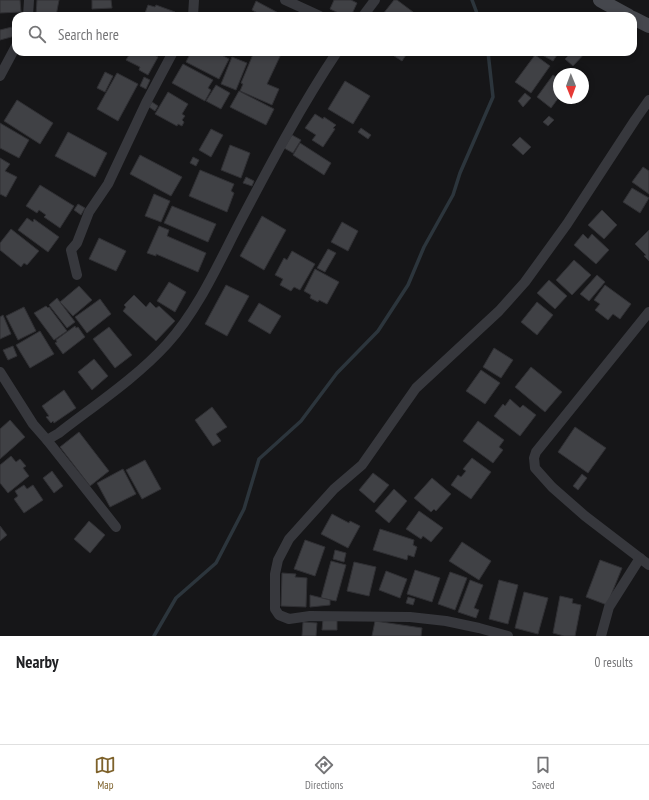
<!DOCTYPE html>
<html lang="en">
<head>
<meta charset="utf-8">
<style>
  :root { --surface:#fff; --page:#f6f6f6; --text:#202124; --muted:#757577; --line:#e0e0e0; --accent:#7e622b }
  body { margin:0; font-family:"PT Sans Narrow",sans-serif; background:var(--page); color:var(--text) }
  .compass { position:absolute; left:553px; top:68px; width:36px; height:36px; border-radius:50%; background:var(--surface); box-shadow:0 2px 6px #0003; rotate:179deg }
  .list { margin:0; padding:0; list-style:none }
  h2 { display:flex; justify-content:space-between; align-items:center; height:52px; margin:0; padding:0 16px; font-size:17px }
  h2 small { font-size:13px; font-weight:400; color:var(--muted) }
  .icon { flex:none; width:22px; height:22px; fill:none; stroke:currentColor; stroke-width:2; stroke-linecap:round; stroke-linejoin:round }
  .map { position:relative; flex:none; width:649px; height:636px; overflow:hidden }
  .search { position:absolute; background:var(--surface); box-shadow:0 2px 6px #0003; left:12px; right:12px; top:12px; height:44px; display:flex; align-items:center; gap:10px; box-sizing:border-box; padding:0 14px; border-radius:12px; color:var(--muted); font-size:15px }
  .sheet { height:108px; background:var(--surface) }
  nav { display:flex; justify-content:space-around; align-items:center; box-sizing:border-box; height:56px; border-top:1px solid var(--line); background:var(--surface); font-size:11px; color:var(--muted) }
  nav a { display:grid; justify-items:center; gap:2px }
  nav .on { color:var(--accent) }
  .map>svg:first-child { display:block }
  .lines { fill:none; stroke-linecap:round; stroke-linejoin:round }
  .stream { stroke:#2c353c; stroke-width:3.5 }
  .building { fill:#404145; stroke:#303034 }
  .minor { stroke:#37383d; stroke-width:10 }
  .secondary { stroke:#45474d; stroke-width:14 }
</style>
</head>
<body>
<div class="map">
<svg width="649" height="636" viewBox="0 0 649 636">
  <rect width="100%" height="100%" fill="#161618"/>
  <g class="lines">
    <g class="stream">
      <polyline points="472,0 478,16"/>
      <polyline points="154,636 176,598 216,563 244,509 259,459 301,421 337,373 378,331 408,285 424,247 453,195 460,173 493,97 488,52"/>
    </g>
  </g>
  <g class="building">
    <polygon points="0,0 20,0 21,12 0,13"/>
    <polygon points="37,0 59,0 56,16 36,15"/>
    <polygon points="92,0 111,0 112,8 92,9"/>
    <polygon points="334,0 351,0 357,3 351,16 345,16 330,9"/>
    <polygon points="394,0 397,0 417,15 417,16 385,16 383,14"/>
    <polygon points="256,1 284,16 263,16 252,10"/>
    <polygon points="148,5 155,7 156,5 175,12 173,16 144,16"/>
    <polygon points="12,27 15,36 0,40 0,30"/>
    <polygon points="131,52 149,52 158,57 148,75 139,70 140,67 126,60"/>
    <polygon points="191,52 216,52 229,59 219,79 186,62"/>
    <polygon points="254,52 282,52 267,84 279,89 272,105 240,91 243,84 241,83"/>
    <polygon points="388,52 408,52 402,61"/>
    <polygon points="537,52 559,52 553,61"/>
    <polygon points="572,52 586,52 573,66 565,59"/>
    <polygon points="535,55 550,66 531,93 515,82"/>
    <polygon points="232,57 247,63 236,90 221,84"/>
    <polygon points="183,64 213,80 208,88 211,90 205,101 172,83"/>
    <polygon points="105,72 113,76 105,92 97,88"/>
    <polygon points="117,73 138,84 118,121 97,109"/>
    <polygon points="553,75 559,79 559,97 551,108 537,97"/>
    <polygon points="144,77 150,80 146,89 140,86"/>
    <polygon points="345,81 370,96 353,124 328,109"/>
    <polygon points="216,85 230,93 221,109 206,101"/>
    <polygon points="239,91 274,109 266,125 230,107"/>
    <polygon points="168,92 188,104 182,114 185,116 182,120 184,122 182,126 178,124 177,126 155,114"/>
    <polygon points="525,93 531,98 523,107 518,101"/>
    <polygon points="17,100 53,123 40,144 4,121"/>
    <polygon points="152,102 158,106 155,111 149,107"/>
    <polygon points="315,114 323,119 324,117 336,125 333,128 335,129 323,147 312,140 316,135 305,128"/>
    <polygon points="549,116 554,120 548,126 543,122"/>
    <polygon points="0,123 29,140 19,158 0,148"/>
    <polygon points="361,128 371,135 368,139 358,132"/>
    <polygon points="211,129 223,135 211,157 199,150"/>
    <polygon points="68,132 107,153 95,177 55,156"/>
    <polygon points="292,135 301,140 293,153 284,148"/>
    <polygon points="520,137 531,147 523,155 512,145"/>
    <polygon points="300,143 331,163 324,175 293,155"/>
    <polygon points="230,145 250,153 241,178 221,170"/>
    <polygon points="140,155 182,177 171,196 130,174"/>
    <polygon points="193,157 199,160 196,166 190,163"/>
    <polygon points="0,158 10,164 5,171 17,177 6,197 0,194"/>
    <polygon points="643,167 649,171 649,194 632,182"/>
    <polygon points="200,170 234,184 231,191 234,193 227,212 189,196"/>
    <polygon points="246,177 254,181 252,186 243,183"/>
    <polygon points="40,185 74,206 60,228 44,217 46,215 39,210 37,213 26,206"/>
    <polygon points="632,188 649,198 640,213 623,202"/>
    <polygon points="154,194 170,201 161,222 145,216"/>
    <polygon points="78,204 85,208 81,215 74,210"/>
    <polygon points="172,206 216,224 208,242 164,223"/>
    <polygon points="602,210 617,225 604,239 588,225"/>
    <polygon points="262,216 286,230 264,270 240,256"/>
    <polygon points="27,218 33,222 34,219 59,237 48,252 18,230"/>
    <polygon points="342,222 358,231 348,251 331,242"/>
    <polygon points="159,226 169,230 167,236 206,253 198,272 156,254 156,256 147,253"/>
    <polygon points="11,229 39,251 27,265 24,263 21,267 0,250 0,243"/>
    <polygon points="649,230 649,261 644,256 646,255 635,244"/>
    <polygon points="583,234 588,239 592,234 609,250 596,264 574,245"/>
    <polygon points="99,238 126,251 116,271 89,259"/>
    <polygon points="328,249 336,253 325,272 317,268"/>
    <polygon points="292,251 315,264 300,290 294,287 291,291 280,285 283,279 275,275 284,258 287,260"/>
    <polygon points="574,260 591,275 572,295 556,280"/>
    <polygon points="315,269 339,282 327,304 319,300 318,302 310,298 311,295 304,291"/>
    <polygon points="597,275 605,282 589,301 580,294"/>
    <polygon points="549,280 567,296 555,309 537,293"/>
    <polygon points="169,282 186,292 175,312 157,301"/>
    <polygon points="226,285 249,296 227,336 205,324"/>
    <polygon points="605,285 631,304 620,319 613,314 608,320 595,310 600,304 594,300"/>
    <polygon points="79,286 92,300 73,316 60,302"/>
    <polygon points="134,295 146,307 150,302 156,308 159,306 175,321 156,341 123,311 126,307 124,305"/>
    <polygon points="57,298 75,322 67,328 49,305"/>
    <polygon points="100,299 111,314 87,333 75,317"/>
    <polygon points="537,302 553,315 537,335 521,322"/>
    <polygon points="259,303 281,316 270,334 248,321"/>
    <polygon points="46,306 48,308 49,307 67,331 54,340 34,313"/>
    <polygon points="24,307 36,331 18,340 6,316"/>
    <polygon points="3,315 11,334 0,339 0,317"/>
    <polygon points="75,326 76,328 78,327 85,337 63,354 55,343 57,342 56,340"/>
    <polygon points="109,327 132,355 115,368 93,339"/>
    <polygon points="40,331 54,354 30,368 16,345"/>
    <polygon points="13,346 17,356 8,360 3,350"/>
    <polygon points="494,348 513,360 501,378 483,367"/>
    <polygon points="94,359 108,376 92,390 78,372"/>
    <polygon points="531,367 562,392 545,412 515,387"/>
    <polygon points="481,370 500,383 485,404 466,391"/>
    <polygon points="64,390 76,408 54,423 53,421 51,423 46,417 49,416 42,406"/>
    <polygon points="510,399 520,408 523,405 536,415 520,436 494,416 503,404 505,406"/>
    <polygon points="212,407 227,427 216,434 221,441 213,446 195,420"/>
    <polygon points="10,420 25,437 0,459 0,429"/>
    <polygon points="478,421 504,440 499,447 503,450 493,463 463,441"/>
    <polygon points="575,427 606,448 588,473 558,452"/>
    <polygon points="79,432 109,471 90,486 60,447"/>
    <polygon points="11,456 16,462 20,459 26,466 23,468 29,476 8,493 0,483 0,465"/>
    <polygon points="472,458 491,472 471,499 451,485 458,475 461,477 466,471 463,469"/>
    <polygon points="145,460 161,489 142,499 126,470"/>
    <polygon points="123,469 136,494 110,507 97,483"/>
    <polygon points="52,471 63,486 54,493 43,478"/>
    <polygon points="373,473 389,485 374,503 359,490"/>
    <polygon points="582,474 587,478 578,490 573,486"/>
    <polygon points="432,478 451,494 436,511 434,509 431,512 414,498"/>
    <polygon points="24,485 27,489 33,485 43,500 24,513 14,499 18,496 15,491"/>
    <polygon points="394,489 407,501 389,523 375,511"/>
    <polygon points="419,511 443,528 431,542 423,536 421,539 406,529"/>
    <polygon points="332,514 349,523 350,521 360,526 348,548 321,534"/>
    <polygon points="89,521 105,535 90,553 74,539"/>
    <polygon points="0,526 7,535 0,541"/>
    <polygon points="380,529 414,540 413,545 417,547 414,557 408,555 407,560 373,550"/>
    <polygon points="305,540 325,547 315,576 294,569"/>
    <polygon points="462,542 491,561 479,580 449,561"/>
    <polygon points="335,550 346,553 344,562 333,559"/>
    <polygon points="600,560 622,568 607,605 586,597"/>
    <polygon points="331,561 346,565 336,601 321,598"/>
    <polygon points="354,562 376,567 369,596 347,591"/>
    <polygon points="415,570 440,578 432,602 407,594"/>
    <polygon points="386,571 407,579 400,598 379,590"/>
    <polygon points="450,572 467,578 455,610 438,604"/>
    <polygon points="282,573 296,574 295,577 307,578 306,607 281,606"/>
    <polygon points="470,580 483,585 474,608 479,610 476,618 458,612"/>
    <polygon points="499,580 518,585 508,624 489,619"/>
    <polygon points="524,592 548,598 538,634 515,628"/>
    <polygon points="310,595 330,600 330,605 310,607"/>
    <polygon points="560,596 573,599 572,603 581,605 575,636 564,636 553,633"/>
    <polygon points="408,597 415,599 413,605 406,603"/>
    <polygon points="323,619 337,620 337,630 322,630"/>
    <polygon points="375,621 422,628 421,636 372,636"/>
    <polygon points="303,622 317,623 316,636 302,636"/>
  </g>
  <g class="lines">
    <g class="minor">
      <polyline points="285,0 320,16"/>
      <polyline points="28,16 29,0"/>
      <polyline points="193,16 194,0"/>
      <polyline points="363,16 375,0"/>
      <polyline points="0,76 16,46"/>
      <polyline points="77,275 71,250 77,243 89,212 108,184 147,101 173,52"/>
      <polyline points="649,312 536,452 534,458 535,468 552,487 585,516 649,565"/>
      <path d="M0 372 33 424 47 440 59 433C95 405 136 378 167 344 199 309 219 262 241 220 271 163 301 106 337 52"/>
      <polyline points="47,440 116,527"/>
      <polyline points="508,636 479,628 446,621 410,617 310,616 289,619 279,615 275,609 275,574 278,560 289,539 334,489 362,465 416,388 499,311 525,282 567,224 635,120 649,100"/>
      <polyline points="601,636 609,607 640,558"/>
    </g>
    <g class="secondary">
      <polyline points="600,0 629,16"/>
      <polyline points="633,18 649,26"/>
    </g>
  </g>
</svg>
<svg class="compass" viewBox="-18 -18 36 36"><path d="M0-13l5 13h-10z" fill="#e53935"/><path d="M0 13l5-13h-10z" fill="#757577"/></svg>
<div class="search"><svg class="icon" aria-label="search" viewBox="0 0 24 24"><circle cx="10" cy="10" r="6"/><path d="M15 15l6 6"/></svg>Search here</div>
</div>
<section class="sheet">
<h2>Nearby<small>0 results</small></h2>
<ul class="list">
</ul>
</section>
<nav>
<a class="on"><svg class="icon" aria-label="map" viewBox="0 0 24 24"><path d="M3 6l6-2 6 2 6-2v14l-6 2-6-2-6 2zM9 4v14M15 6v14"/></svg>Map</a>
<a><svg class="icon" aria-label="directions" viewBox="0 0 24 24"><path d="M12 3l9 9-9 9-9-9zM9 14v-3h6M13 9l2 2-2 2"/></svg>Directions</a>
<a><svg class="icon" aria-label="saved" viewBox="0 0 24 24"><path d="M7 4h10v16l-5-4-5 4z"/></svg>Saved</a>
</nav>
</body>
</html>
